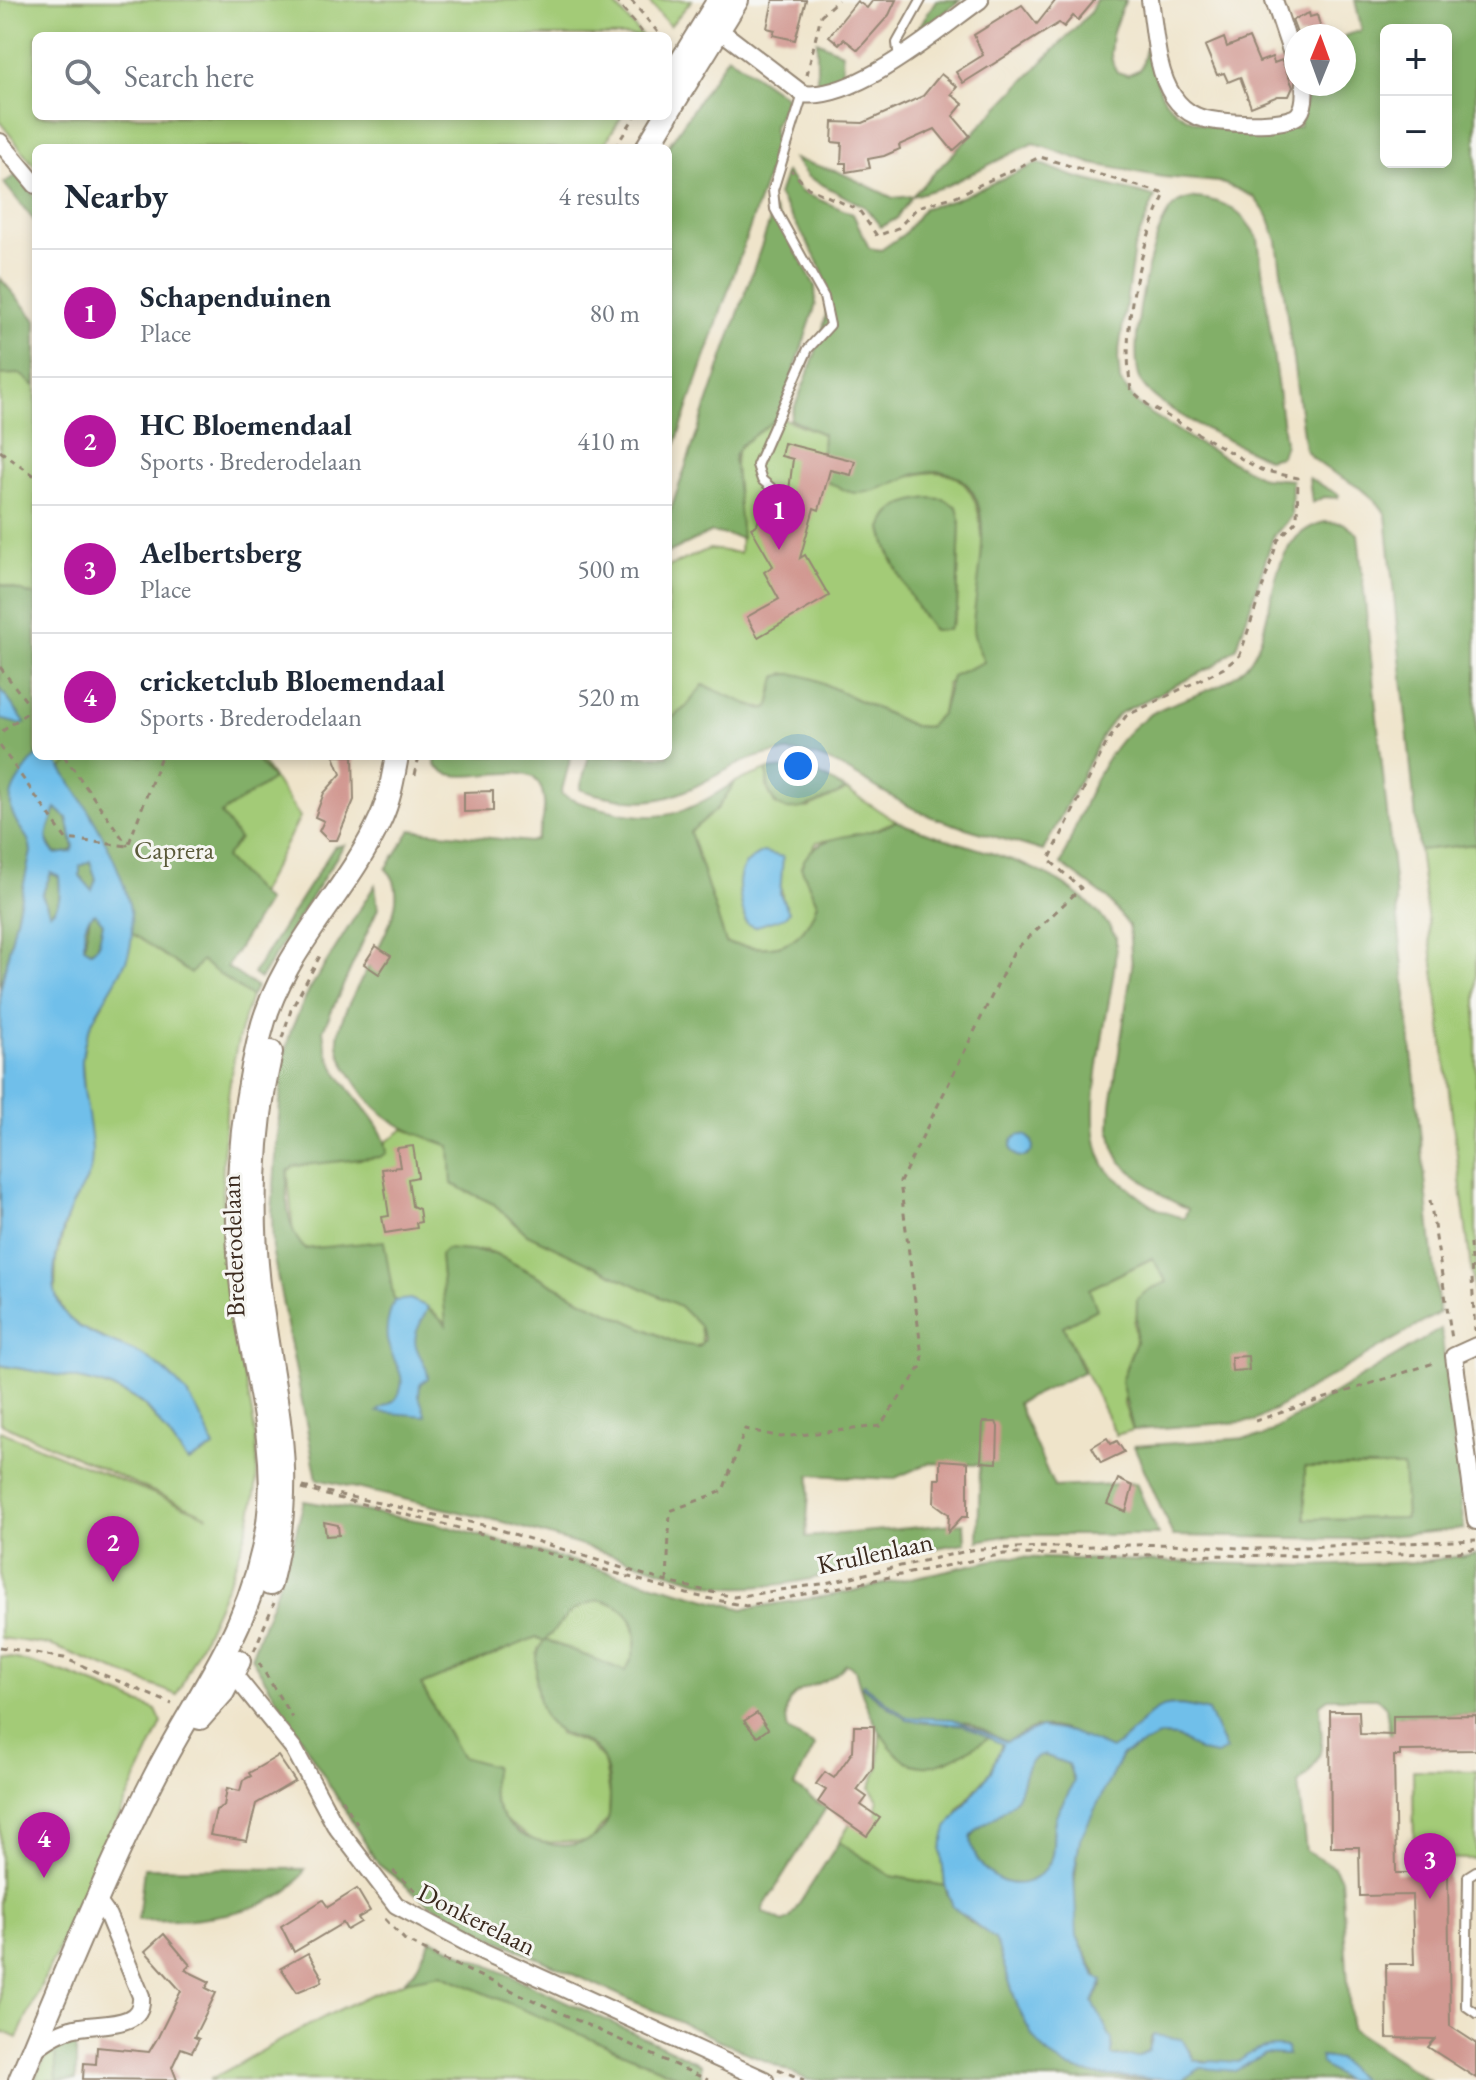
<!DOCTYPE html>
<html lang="en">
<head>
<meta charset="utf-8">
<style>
  :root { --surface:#fff; --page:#f6f6f7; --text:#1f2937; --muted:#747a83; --line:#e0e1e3; --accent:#b5179e }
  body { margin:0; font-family:"EB Garamond",serif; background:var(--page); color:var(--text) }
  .controls { position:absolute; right:24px; top:24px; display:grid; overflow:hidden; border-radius:12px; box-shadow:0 4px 12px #0003 }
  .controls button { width:72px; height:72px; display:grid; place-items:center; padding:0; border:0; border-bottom:2px solid var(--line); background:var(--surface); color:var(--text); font:40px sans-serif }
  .compass { position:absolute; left:1284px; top:24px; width:72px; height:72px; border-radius:50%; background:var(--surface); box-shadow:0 4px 12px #0003; rotate:1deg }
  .you { position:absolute; left:798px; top:766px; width:28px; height:28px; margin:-20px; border:6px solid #fff; border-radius:50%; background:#1a73e8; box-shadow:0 0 0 12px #1a73e833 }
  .badge { display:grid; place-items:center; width:52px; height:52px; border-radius:50%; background:var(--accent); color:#fff; font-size:26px; font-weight:700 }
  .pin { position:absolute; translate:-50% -66px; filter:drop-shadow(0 2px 4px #0008) }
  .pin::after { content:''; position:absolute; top:42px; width:28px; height:24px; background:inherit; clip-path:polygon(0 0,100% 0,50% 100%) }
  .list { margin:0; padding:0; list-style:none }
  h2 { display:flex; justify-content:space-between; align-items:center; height:104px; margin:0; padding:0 32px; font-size:34px }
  h2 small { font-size:26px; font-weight:400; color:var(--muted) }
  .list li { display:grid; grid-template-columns:52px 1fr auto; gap:24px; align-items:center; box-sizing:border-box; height:128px; padding:0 32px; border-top:2px solid var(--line) }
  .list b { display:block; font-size:30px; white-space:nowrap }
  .list p { margin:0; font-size:26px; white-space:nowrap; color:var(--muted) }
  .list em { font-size:26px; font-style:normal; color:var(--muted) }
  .icon { flex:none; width:44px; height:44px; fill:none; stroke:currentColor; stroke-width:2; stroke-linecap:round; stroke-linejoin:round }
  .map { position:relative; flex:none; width:1476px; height:2080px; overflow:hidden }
  .search { position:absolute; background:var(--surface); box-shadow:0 4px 12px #0003; left:32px; top:32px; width:640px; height:88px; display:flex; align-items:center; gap:20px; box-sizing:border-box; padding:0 28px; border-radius:12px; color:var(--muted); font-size:30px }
  .panel { position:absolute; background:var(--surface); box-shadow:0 4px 12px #0003; left:32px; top:144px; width:640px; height:616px; border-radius:12px }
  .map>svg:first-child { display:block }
  .green { fill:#a3cb77; stroke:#6f7a4a; stroke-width:2; fill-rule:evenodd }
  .forest { fill:#82af68; stroke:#5e6c43; stroke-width:2; fill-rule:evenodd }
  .water { fill:#6fbfea; stroke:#557484; stroke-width:2; fill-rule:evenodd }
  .building { fill:#d19891 }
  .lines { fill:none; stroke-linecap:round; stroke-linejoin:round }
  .lane-casing { stroke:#958774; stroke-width:12 }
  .street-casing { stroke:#958774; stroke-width:20 }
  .secondary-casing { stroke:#958774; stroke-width:26 }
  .path { stroke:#958774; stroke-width:3; stroke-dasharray:6 6; stroke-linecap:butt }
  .lane { stroke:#fff; stroke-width:8 }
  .street { stroke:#fff; stroke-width:16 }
  .secondary { stroke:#fff; stroke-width:22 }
  .labels { text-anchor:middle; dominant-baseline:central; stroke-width:6; stroke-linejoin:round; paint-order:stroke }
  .park-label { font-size:26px; fill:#5a5a39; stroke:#f6f6f2 }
  .street-label { font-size:26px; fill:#3b2a1e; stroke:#f6f6f2 }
</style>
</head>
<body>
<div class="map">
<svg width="1476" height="2080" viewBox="0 0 1476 2080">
  <rect width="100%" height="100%" fill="#f6f6f2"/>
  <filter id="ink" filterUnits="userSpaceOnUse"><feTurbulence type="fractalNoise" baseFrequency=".0125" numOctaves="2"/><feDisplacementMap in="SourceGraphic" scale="16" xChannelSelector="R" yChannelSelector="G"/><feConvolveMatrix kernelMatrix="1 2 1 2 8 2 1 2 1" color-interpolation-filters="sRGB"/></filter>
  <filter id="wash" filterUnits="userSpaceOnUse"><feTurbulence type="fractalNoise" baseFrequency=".006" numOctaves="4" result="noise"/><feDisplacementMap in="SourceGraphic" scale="32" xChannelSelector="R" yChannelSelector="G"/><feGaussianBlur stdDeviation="1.8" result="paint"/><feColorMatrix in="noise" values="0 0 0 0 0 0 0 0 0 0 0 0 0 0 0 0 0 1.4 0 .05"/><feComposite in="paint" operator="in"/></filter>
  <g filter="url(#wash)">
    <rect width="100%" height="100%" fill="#efe4ca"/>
    <g class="green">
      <polygon points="0,0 611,0 642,36 36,36 36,116 622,116 602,148 36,148 36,168 0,122"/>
      <polygon points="647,0 692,0 670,26"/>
      <path d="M0 290 36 331V756H258L300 817 218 972 251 997C218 1085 217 1217 231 1310 238 1363 259 1419 257 1472 255 1542 205 1631 177 1695L50 1645 0 1638V1431L208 1516 0 1423V1365C41 1373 116 1379 146 1408 162 1424 175 1445 188 1462L214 1448 206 1429 149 1359 83 1329 66 1316 55 1294 56 1260 69 1210 90 1171 82 1061 86 1033 103 1003 0 871Z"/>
      <path d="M779 417 823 434 822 453 827 481C863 500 880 484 915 475 1008 451 979 593 976 643L984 662 947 684 942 713 928 727 913 726 814 679 784 673 773 686 769 707C754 713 719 692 704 685L686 707 668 721V567L709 549 740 553C744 526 728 463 739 448 749 435 766 426 779 417ZM957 507 960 520 957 609 952 624C913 596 892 577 882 528Z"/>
      <path d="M767 770V788L775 804 808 808 846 790 896 821 863 834 817 842 801 867 817 903C802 952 769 952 726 943L690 832 718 808 735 782ZM780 879 783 903 746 923 744 913Z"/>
      <polygon points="1476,844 1476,1308 1419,850"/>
      <polygon points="404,1129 451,1146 452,1184 494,1204 527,1234 680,1306 700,1326 702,1344 693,1347 676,1343 584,1301 494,1253 485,1250 440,1255 447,1326 394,1301 335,1247 305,1249 293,1236 288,1172 294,1166 386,1153 386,1142"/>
      <polygon points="1153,1258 1167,1283 1148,1290 1134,1322 1136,1342 1126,1367 1124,1404 1133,1430 1116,1435 1063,1326 1096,1309 1089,1289"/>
      <polygon points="1305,1467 1404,1467 1406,1518 1305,1519"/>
      <path d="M597 1600C638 1605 644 1641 625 1672L552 1642 538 1649 536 1669 559 1734 589 1745 604 1760 610 1795 609 1818 590 1841 538 1843 499 1816C490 1790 493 1765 461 1757L421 1685 536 1637 544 1641 572 1610Z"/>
      <path d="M0 1656C56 1665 104 1689 156 1710L162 1723 17 2038 0 2030Z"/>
      <polygon points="880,1732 899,1756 947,1761 990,1737 1002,1744 991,1771 960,1808 941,1849 945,1886 891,1876 839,1842 853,1818 876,1818 878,1800 870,1788 879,1766"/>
      <polygon points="1413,1770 1476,1771 1476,1859 1414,1858"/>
      <path d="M428 1974H441L686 2080H209C279 2043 351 1996 428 1974Z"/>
      <polygon points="55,2050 57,2080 35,2080 44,2059"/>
    </g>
    <g class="forest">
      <polygon points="936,0 960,0 911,40"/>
      <path d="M1096 0H1126C1115 22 1103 49 1117 72L1127 75 1141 69 1148 41C1151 56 1153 71 1158 85 1176 139 1254 130 1299 127L1310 84H1344V36L1362 30 1355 0H1476V844L1419 850 1386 515C1369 482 1326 478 1305 449L1277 241 1268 216 1254 197 1237 189 1219 182 1163 177 1093 164 1033 143 946 186 912 196 896 219 881 227 865 207 808 177 794 159 839 172 893 198 912 196 1090 13ZM1386 30H1446V162H1386Z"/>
      <polygon points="817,41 842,53 843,82 817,87"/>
      <polygon points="728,56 786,97 785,101 773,128 776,151 668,466 667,148"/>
      <path d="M1038 163 1075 177 1155 197 1134 248 1118 358 1120 381 1139 406 1199 444 1263 478 1292 480 1291 516 1273 537 1237 647 1214 666 1118 714 1103 734 1043 851C1006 839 968 830 932 817 885 800 836 751 788 752 719 754 692 814 616 798 604 796 591 794 580 789L589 756H668V721L686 707 703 685 762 710 769 707 776 677C788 671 801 675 814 679L913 726 928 727 942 713 952 676 984 662C979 650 973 639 973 627 974 584 1006 486 944 472 914 466 885 494 855 493 842 492 833 481 820 481L809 453 822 452 823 434 790 419C802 386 836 316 826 282 816 252 794 222 778 195L786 172 801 192 853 214 869 248 881 250 904 234 924 208 954 200Z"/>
      <polygon points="16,175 36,198 36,223 4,183"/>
      <path d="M1196 198C1226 200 1244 213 1258 239L1285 443 1281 456 1267 459C1237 444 1158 410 1142 383 1125 356 1150 229 1173 207 1180 200 1187 199 1196 198Z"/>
      <polygon points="774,209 815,286 816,304 779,417 740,446 734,456 742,538 711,532 668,553 668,518"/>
      <polygon points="0,278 36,320 36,387 20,374 0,375"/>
      <polygon points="1309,478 1339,495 1338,498 1324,497 1312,503"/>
      <path d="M929 498 943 499 957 507 960 520 957 609 948 630H933C914 607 888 557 882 528 890 505 907 501 929 498Z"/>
      <path d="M1325 522 1343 523 1358 534 1439 1313 1255 1421 1133 1430 1121 1381 1136 1342 1137 1299 1148 1290 1167 1282 1152 1258 1089 1289 1097 1309 1063 1326 1083 1372 1017 1403 1054 1487 1136 1483 1158 1535H1010L978 1541 980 1465 929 1463 893 1479 810 1475 806 1537 964 1523 965 1543C883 1554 799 1595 715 1586L503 1522 317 1479 273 1254 272 1213 283 1061 291 1030 308 992 375 885 378 908 323 1030C326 1085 385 1113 387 1153L380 1157 295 1166 288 1171C285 1198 287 1230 305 1249L384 1241 394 1301C419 1298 430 1308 446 1325L440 1255 446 1249 494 1253 584 1301 676 1343 699 1347 704 1339 700 1326 680 1306 527 1234 494 1204 452 1184 450 1146C409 1132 380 1121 356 1083 349 1071 340 1059 338 1045 333 998 427 907 386 869L411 830 530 842 536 840C545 821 550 792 533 777 501 764 455 789 435 765L436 756H571L561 794C576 803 591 806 608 810 664 825 688 812 735 782L718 808 690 832 726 943C769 952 802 952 817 903L801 867C815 827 864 842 896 821 970 853 1071 860 1116 937 1118 998 1072 1119 1107 1169 1113 1177 1123 1183 1130 1189 1148 1204 1161 1213 1184 1218L1188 1209 1164 1197 1137 1176 1121 1162 1114 1148 1110 1129 1111 1105 1132 967 1129 926 1107 898 1061 864C1081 815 1099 750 1145 718 1177 695 1228 694 1251 659 1279 616 1264 536 1325 522Z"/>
      <polygon points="0,584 36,596 36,756 27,768 17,823 30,839 31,852 0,991 0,719 25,723 0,688"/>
      <polygon points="67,756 253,756 273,779 221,814 239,839 225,858 267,902 227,967 256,987 251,997 201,961 191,974 130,932 126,896 61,768 71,762"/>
      <path d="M785 768 811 769 846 790C811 806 766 832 767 770Z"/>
      <polygon points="56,808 67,818 74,848 69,852 56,854 46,837"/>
      <polygon points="344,845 260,979 253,974 334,847"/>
      <polygon points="90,861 96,879 92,891 80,876 80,866"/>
      <path d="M50 873 59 877C60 890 62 905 50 913L42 895Z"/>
      <polygon points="96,913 103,923 98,946 91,951 84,947 90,916"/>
      <path d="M1441 1329 1464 1529 1352 1539 1173 1536 1134 1446 1262 1437ZM1305 1467H1403L1406 1518 1305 1519Z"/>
      <path d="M304 1501 438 1524 743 1609 834 1595 1007 1557 1309 1566 1419 1562 1476 1554V1715L1400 1716V1735H1390L1386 1707 1377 1698H1328L1320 1704C1321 1744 1329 1755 1298 1784L1306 1851 1334 1867 1341 1878 1351 2029 1429 2080H1362L1338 2059 1321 2057 1322 2065 1344 2080H1182L1201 2067 1235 2071 1265 2054 1288 2055 1279 2047C1259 2047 1254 2056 1238 2062 1231 2064 1201 2062 1194 2060L1190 2050 1151 2037 1149 2050 1138 2057 1112 2056 1093 2002 1102 1986 1077 1936 1073 1898 1079 1839 1122 1755 1160 1736 1177 1737 1201 1752 1214 1729 1208 1711C1145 1692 1153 1723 1111 1749 1088 1742 1066 1725 1041 1727 1027 1728 1018 1738 1006 1742L969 1723 906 1717 863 1684 862 1687 907 1720 963 1725 990 1737C971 1748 950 1763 928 1766 888 1770 862 1699 855 1669L846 1664C823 1695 776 1678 788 1731L815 1746 794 1786 826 1808 763 1908V1912L783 1922 790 1918 839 1842 891 1876 945 1886 948 1896 966 1919 995 1938 1019 2010 1096 2075 1152 2080H808L493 1938 425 1901 378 1864 251 1657 291 1551ZM598 1600C638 1605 645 1641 625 1671L545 1640 573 1610ZM536 1637 544 1641C536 1651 536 1664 536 1676 538 1755 587 1724 603 1759 610 1774 611 1798 609 1814 603 1867 475 1853 494 1766L461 1757 421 1685Z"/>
      <path d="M1044 1755 1068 1764 1074 1781C1070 1795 1058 1806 1055 1820 1051 1835 1057 1854 1046 1868 1019 1903 973 1874 971 1838 980 1822 1005 1813 1017 1794 1027 1777 1022 1760 1044 1755Z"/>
      <path d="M144 1868 305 1869C284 1917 183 1922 138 1920Z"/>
      <polygon points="431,1939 701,2064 701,2080 686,2080 441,1974 404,1981 415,1970"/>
      <polygon points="76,2043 76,2080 57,2080 55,2050"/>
    </g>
    <g class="water">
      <polygon points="0,688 25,723 22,725 0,719"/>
      <path d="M36 756H53C85 803 152 901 126 961 111 994 84 1022 82 1060 80 1093 99 1144 89 1174 84 1188 74 1199 69 1212 61 1234 49 1271 56 1295 67 1338 121 1339 152 1361 187 1386 199 1409 214 1448L188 1462C175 1445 162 1424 147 1408 115 1378 42 1374 0 1365V991L31 852C30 838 24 835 17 823 0 795 20 777 36 756ZM56 808 67 818 74 847 71 852 56 854C39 841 51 825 56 808ZM90 861 96 879 92 890 80 876V866ZM51 873 59 877C60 890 62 905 50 913L42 895ZM95 913 103 923 98 946 91 951 84 947C84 935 83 919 95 913Z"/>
      <path d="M763 852 783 857 780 894 789 912 785 917 754 927 746 923C739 893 729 867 763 852Z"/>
      <circle cx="1022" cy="1146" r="11"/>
      <path d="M410 1299 428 1307C424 1319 412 1333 416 1346 419 1358 428 1364 428 1378L420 1384 419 1396 426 1416 377 1412C382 1406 393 1404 397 1397 410 1377 392 1361 388 1344 384 1332 389 1312 394 1301Z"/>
      <path d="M863 1684 906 1717 953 1719 1006 1742 1041 1727 1071 1732 1111 1749C1153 1723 1144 1692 1208 1711L1226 1750 1217 1755 1201 1752 1177 1737 1160 1736 1122 1755 1080 1839 1074 1874 1077 1936 1095 1976 1103 1981 1093 2002 1112 2040V2056L1138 2057 1149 2050 1153 2035 1182 2039 1194 2060 1205 2063 1211 2060 1238 2062C1254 2049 1267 2045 1287 2048L1288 2055 1265 2054 1235 2071 1201 2068 1182 2080 1096 2075 1067 2067 1050 2056 1033 2037 1019 2010 995 1939 953 1907 945 1885 941 1849 947 1828 991 1771 1002 1744 963 1725 907 1720 862 1686ZM1044 1755 1068 1764 1074 1780C1070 1795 1058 1806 1055 1820 1051 1835 1057 1854 1046 1868 1019 1903 972 1874 971 1837 980 1822 1004 1816 1015 1800 1027 1783 1020 1761 1044 1755Z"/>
      <polygon points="1320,2057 1338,2059 1362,2080 1344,2080 1322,2065"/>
    </g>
    <g id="blocks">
      <g class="building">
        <polygon points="773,0 806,0 795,40 773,35 775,30 767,28"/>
        <polygon points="873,0 896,0 889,15 858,50 844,39 839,44 829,36 857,1 867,8"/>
        <polygon points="1056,0 1095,0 1078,20 1073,16 1064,27 1059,23 963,83 956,72 983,55 974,35 1022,5 1037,24"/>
        <polygon points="1309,13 1310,17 1317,15 1323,36 1298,36 1292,20"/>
        <polygon points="1224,38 1227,47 1249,38 1259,62 1272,57 1274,63 1282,60 1293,87 1289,96 1278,96 1251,107 1240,77 1228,82 1224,73 1217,75 1205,46"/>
        <polygon points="941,74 957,87 951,94 963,104 953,116 970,136 953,151 935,129 899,145 900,149 884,156 868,159 870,168 846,172 846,163 841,163 842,143 832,142 833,122 863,123 892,110 923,96"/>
        <polygon points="784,443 855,461 851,475 830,470 819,510 814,508 800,558 805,555 829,596 758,637 747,617 779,599 764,572 773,566 751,528 757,525 762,507 769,503 782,506 788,498 793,459 781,456"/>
        <polygon points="334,756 353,756 354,800 337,840 328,840 319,831 324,821 315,817 324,793 341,774"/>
        <polygon points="493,791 493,811 464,812 464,792"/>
        <polygon points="376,946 391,956 379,974 364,964"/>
        <polygon points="413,1146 418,1177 408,1179 412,1206 419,1209 421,1222 416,1223 417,1228 385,1233 382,1217 389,1216 382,1169 400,1167 397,1148"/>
        <polygon points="1248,1356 1249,1370 1232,1371 1231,1357"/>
        <polygon points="983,1422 996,1422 998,1427 997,1463 981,1462"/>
        <polygon points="1107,1438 1111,1444 1117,1441 1124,1452 1101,1463 1092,1447"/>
        <polygon points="940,1460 968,1462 968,1517 962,1517 948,1532 949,1514 934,1503 935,1479 940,1479"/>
        <polygon points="1118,1479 1133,1486 1126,1512 1107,1504"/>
        <polygon points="324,1522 338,1525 339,1535 326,1536"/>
        <polygon points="1330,1711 1359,1711 1360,1734 1393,1735 1393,1716 1476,1715 1476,1750 1400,1751 1400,1756 1394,1756 1396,1873 1448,1873 1450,2026 1476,2043 1476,2078 1428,2047 1435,2039 1387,2038 1386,1964 1414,1964 1412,1895 1360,1896 1359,1847 1331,1847"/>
        <polygon points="757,1713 768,1729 757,1737 744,1721"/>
        <polygon points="854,1726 874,1726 873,1768 857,1790 867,1797 861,1805 880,1818 867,1836 818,1802 826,1790 816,1784 825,1772 834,1778 853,1751"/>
        <polygon points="278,1756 295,1781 256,1804 247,1841 210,1835 216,1810 224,1806 227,1788 240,1791 243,1780 251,1776 249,1773"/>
        <polygon points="357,1889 370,1911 358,1918 361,1922 347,1930 343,1923 294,1952 281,1926 323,1900 328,1907"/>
        <polygon points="164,1934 190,1965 185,1970 210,1982 206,1988 216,1993 194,2037 199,2039 192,2052 181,2048 172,2067 177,2080 83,2079 84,2063 96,2064 97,2047 149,2052 158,2037 181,1991 145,1951"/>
        <polygon points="308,1953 322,1977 321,1982 297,1992 281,1968"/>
      </g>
    </g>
  </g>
  <g filter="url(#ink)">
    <use href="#blocks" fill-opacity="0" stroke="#958774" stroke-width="2"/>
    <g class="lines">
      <defs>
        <g id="lane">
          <polyline points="899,59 897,43 921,0"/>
          <polyline points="781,496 762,480 757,465 808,349 830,325 824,297 775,209 773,190 803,94"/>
          <polyline points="1476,1871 1468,1876 1466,2006 1476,2013"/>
        </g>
        <g id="street">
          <path d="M1150 0C1155 30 1156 71 1173 96 1179 105 1187 112 1196 116 1212 124 1288 128 1299 114 1305 106 1305 93 1304 84"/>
          <polyline points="1274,0 1296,66"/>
          <path d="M713 25 803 94C856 101 939 29 980 0"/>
          <polyline points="0,142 36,185"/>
          <polyline points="1476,1346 1454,1356 1476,1521"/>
          <polyline points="227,1666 294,1749 335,1825 396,1905 484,1952 765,2080"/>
          <path d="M32 2051C44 2042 56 2033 71 2029 94 2021 144 2032 141 1996L108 1916 98 1902"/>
        </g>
        <g id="secondary">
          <polyline points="668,83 719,0"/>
          <polyline points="668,112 737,0"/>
          <polyline points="647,148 666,116"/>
          <path d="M270 1584C298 1473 275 1409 261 1301 250 1220 253 1131 271 1052"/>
          <polyline points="200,1718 223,1692 239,1661"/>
          <path d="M20 2080C62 1980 104 1877 153 1780 200 1688 252 1630 268 1523 279 1447 254 1371 243 1297 232 1213 240 1117 260 1035 280 951 347 894 381 818 390 798 393 777 397 756"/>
        </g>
      </defs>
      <use href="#lane" class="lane-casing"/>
      <use href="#street" class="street-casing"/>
      <use href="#secondary" class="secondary-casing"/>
      <g class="path">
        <polyline points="615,0 645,36"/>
        <polyline points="631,0 661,36"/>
        <polyline points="807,75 821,15 838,0"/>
        <polyline points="615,148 635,116"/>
        <polyline points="0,451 36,477"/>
        <polyline points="0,667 32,709 0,733"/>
        <polyline points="0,746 66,839 128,846 161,756"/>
        <polyline points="64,756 128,846"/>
        <polyline points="415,775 419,756"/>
        <polyline points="282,1038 291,1010 321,954"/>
        <polyline points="1430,1200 1452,1339"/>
        <polyline points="1470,1243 1475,1331"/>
        <polyline points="1255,1421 1437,1362"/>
        <polyline points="303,1487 488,1526 667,1582 734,1597 821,1584 976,1549 1171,1544 1256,1549 1476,1540"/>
        <polyline points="302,1489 479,1533 687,1594 746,1606 1004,1554 1339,1556 1459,1552 1476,1548"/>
        <path d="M667 1582 670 1511 723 1491 745 1429 781 1437 880 1426 923 1364 900 1182 1014 951 1081 888 1049 860 1107 742 1126 716 1224 668 1240 655 1278 540 1297 520 1298 478 1261 470 1148 405 1131 390C1121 325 1138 253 1165 194L1040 157 956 196 918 207 898 228 877 236 859 210 808 188 791 170"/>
        <polyline points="0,1647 64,1658 172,1704"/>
        <polyline points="254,1651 274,1603"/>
        <polyline points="259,1663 292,1718"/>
        <polyline points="342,1799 357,1824"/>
        <polyline points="393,1871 433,1905"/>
        <polyline points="385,1919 405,1940 436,1956 708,2080"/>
        <polyline points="778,2069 804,2080"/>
      </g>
      <use href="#lane" class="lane"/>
      <use href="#street" class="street"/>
      <use href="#secondary" class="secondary"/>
    </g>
  </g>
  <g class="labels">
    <g class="park-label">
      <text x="174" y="850">Caprera</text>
    </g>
    <g class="street-label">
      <text transform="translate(233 1246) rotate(-92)">Brederodelaan</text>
      <text transform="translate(875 1553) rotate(-12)">Krullenlaan</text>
      <text transform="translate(477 1919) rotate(27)">Donkerelaan</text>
    </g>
  </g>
</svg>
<div class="controls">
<button>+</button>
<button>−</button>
</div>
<svg class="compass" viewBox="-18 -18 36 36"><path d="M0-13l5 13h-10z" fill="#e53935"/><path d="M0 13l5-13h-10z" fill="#747a83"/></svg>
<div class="you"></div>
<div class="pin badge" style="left:779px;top:550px">1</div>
<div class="pin badge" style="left:113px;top:1582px">2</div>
<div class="pin badge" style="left:1430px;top:1899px">3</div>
<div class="pin badge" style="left:44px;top:1878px">4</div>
<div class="search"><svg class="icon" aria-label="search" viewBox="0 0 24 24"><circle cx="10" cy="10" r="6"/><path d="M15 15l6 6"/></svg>Search here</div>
<section class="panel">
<h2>Nearby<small>4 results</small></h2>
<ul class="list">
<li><span class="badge">1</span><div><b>Schapenduinen</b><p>Place</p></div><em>80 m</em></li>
<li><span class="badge">2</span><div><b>HC Bloemendaal</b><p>Sports · Brederodelaan</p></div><em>410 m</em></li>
<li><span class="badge">3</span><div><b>Aelbertsberg</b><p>Place</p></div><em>500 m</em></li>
<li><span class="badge">4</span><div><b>cricketclub Bloemendaal</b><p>Sports · Brederodelaan</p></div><em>520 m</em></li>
</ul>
</section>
</div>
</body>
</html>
